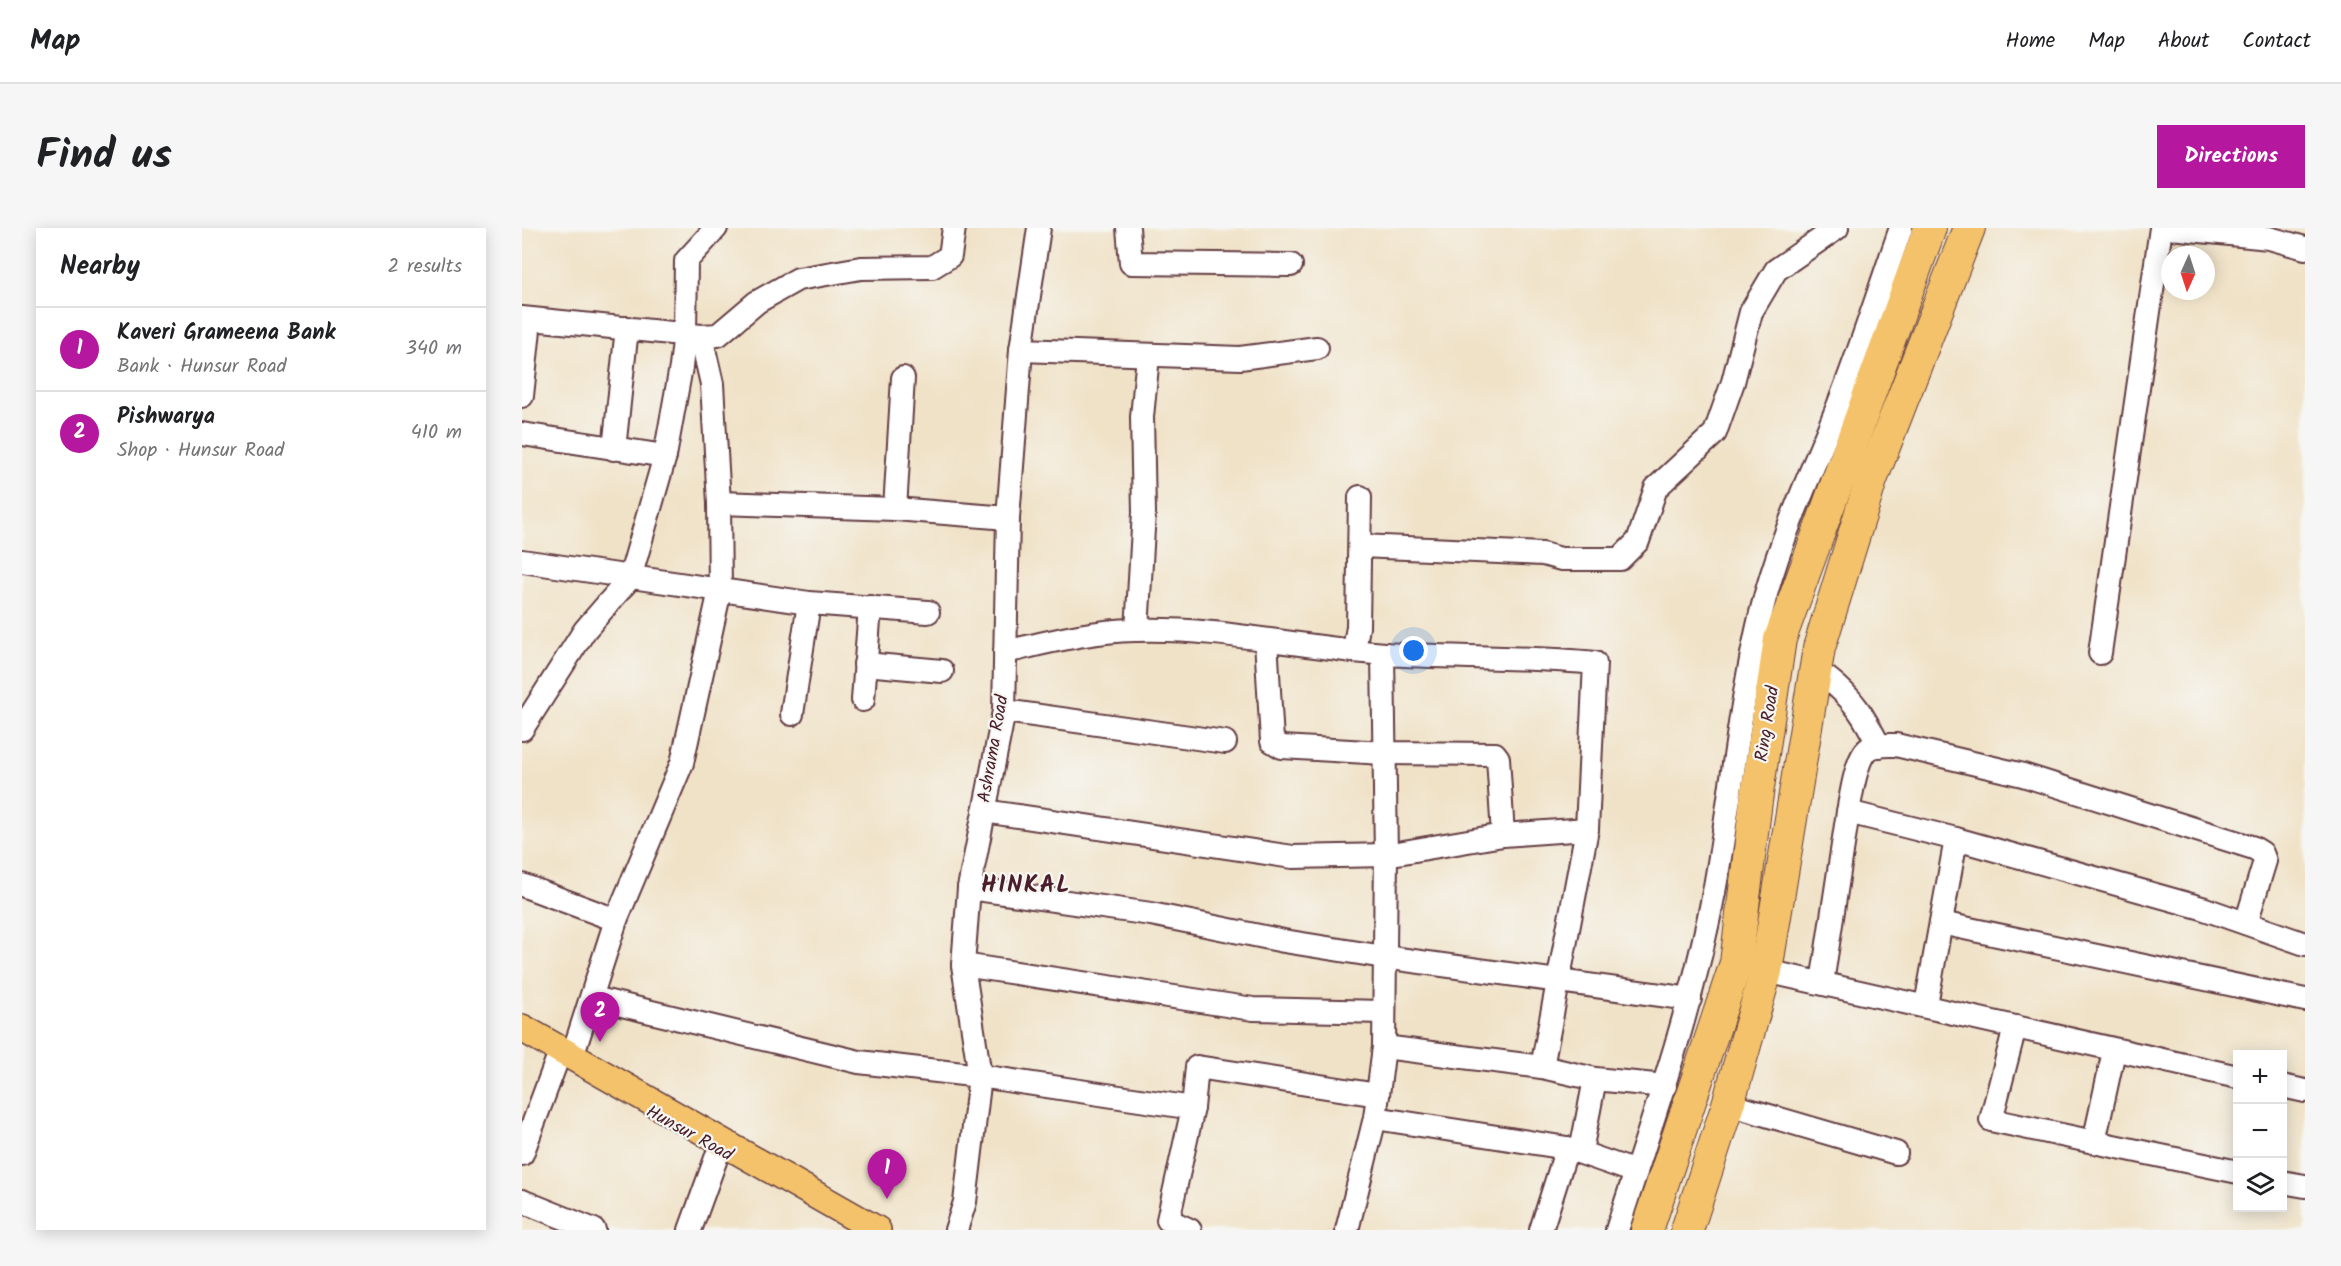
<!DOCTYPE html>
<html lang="en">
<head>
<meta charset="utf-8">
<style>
  :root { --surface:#fff; --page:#f6f6f6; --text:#202124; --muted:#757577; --line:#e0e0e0; --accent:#b5179e }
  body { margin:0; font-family:Kalam,sans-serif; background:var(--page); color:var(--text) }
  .controls { position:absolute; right:18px; bottom:18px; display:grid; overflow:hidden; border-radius:0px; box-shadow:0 3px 15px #0003 }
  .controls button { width:54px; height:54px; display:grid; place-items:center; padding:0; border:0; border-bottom:2px solid var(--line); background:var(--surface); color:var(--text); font:30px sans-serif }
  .compass { position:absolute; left:1639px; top:18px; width:54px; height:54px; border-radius:50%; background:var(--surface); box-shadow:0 3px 15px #0003; rotate:183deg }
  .you { position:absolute; left:892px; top:423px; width:21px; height:21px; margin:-15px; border:4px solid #fff; border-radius:50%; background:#1a73e8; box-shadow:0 0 0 9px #1a73e833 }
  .badge { display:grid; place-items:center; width:39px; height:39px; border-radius:50%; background:var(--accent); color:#fff; font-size:20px; font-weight:700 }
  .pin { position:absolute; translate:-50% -50px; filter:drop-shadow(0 2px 3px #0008) }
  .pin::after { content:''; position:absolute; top:32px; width:21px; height:18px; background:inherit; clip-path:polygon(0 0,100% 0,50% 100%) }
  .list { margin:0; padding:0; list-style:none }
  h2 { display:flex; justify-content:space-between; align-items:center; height:78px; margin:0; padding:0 24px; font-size:26px }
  h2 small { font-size:20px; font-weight:400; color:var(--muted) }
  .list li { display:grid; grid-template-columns:39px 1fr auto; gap:18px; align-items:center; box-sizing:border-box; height:84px; padding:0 24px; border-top:2px solid var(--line) }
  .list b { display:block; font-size:22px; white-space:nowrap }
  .list p { margin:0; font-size:20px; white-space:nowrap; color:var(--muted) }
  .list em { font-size:20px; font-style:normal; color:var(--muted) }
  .icon { flex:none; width:33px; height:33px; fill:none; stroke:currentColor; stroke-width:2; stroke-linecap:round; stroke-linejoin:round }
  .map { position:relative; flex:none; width:1783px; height:1002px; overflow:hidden; border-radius:0px }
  header { display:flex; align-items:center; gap:36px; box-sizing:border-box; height:84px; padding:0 30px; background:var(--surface); border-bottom:2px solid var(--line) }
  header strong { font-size:28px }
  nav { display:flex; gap:33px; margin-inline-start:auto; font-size:21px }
  .intro { display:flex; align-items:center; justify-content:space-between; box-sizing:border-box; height:144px; padding:0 36px }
  h1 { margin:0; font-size:42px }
  .button { padding:15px 27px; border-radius:0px; background:var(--accent); color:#fff; font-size:21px; font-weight:700 }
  main { display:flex; gap:36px; padding:0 36px }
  aside { flex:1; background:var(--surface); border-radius:0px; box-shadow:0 3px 15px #0003 }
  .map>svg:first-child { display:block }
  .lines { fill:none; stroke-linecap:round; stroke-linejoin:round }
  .minor-casing { stroke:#633c42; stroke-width:26 }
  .major-casing { stroke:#633c42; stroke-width:30 }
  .highway-casing { stroke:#633c42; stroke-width:34 }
  .minor { stroke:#fff; stroke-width:22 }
  .major { stroke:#f3c26a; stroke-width:27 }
  .highway { stroke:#f3c26a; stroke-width:32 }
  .labels { text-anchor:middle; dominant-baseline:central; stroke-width:4.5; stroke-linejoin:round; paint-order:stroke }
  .street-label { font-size:18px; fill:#4a1f2b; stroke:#f6f6f2 }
  .district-label { font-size:24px; font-weight:bold; letter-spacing:1.5px; fill:#4a1f2b; stroke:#f6f6f2 }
</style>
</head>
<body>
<header>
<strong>Map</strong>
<nav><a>Home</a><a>Map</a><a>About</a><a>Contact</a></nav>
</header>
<div class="intro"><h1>Find us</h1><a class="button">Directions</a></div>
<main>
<aside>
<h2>Nearby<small>2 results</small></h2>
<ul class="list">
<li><span class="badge">1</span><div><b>Kaveri Grameena Bank</b><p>Bank · Hunsur Road</p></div><em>340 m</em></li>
<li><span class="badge">2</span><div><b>Pishwarya</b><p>Shop · Hunsur Road</p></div><em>410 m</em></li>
</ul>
</aside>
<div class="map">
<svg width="1783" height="1002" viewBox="0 0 1783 1002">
  <rect width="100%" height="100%" fill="#f6f6f2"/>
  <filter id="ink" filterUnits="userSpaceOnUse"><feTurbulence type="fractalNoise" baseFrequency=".0167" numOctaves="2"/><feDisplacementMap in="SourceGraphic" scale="12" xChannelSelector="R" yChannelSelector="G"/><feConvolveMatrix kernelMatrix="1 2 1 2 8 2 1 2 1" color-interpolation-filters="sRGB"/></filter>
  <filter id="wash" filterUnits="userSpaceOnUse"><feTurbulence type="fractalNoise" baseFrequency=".008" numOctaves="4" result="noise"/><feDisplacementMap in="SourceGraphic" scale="24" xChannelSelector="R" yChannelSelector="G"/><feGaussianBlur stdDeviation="1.35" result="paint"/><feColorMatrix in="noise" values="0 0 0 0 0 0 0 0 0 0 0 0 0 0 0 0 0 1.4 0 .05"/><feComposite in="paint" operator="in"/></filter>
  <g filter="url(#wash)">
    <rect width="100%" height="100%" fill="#f0e2c7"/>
  </g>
  <g filter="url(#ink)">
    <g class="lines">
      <defs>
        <g id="minor">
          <polyline points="606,0 609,35 769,37"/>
          <polyline points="1649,0 1747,10 1783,20"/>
          <polyline points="0,90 179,108 196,107 235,74 276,51 339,40 410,39 428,28 432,0"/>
          <polyline points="499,122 718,130 795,120"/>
          <polyline points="0,168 8,92"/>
          <polyline points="0,206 143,228"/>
          <polyline points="92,221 105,100"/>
          <polyline points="197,275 373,281 486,290"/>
          <polyline points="373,281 381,150"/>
          <polyline points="838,318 1021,326 1039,331 1098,331 1116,313 1134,260 1193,205 1211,154 1229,84 1254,42 1315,0"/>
          <polyline points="0,333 287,375 406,384"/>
          <polyline points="615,402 622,284 620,189 626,128"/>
          <polyline points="744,412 750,513 760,519 862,525 973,526 976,530 981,607"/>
          <polyline points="832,422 836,399 838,269"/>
          <path d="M483 424C527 414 568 403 613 402 697 399 780 420 863 426 933 430 1003 428 1073 435L1065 601 1020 839"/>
          <polyline points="1578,425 1639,0"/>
          <polyline points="343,436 420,443"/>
          <path d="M1305 450C1332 471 1342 488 1357 518"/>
          <polyline points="341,472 348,379"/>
          <polyline points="482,483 703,514"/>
          <polyline points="270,486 287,375"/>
          <polyline points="0,501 63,402 108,350 143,228 159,139 163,105 164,33 194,0"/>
          <polyline points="462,583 771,629 864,627 981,607 1065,601"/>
          <path d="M1326 584C1329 569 1334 530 1346 521 1353 516 1366 517 1374 517L1501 547 1732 620 1740 625 1743 633 1724 695"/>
          <polyline points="1434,611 1680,680 1783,716"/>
          <polyline points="0,657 94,692"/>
          <polyline points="447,660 629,686 762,713 862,729 1168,771"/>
          <polyline points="1419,695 1783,772"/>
          <polyline points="441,737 731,781 862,784"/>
          <polyline points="1244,743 1716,849"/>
          <polyline points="1300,755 1326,584 1434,611 1404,777"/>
          <polyline points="71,770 337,834 458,848 671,880"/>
          <polyline points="1493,799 1469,892 1572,914"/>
          <polyline points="862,819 1020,839 1073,851 1143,858"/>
          <polyline points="1592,823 1572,914 1716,944"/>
          <polyline points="50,829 94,692 160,535 198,362 197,275 190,156 179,108"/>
          <polyline points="1760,858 1783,863"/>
          <polyline points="1220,880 1374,925"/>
          <polyline points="853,890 1045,920 1114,944"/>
          <polyline points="1059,923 1073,851"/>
          <polyline points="0,926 35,832"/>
          <polyline points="1760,954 1783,958"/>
          <polyline points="0,973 72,1002"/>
          <polyline points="168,1002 197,922"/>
          <polyline points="434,1002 443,974 458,848 441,737 447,660 482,483 486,290 499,122 517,0"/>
          <polyline points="668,1002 646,992 671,880 675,839 856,867"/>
          <polyline points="825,1002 853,890 862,819 864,627 861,426"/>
          <polyline points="1019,1002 1045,920"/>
          <path d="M1095 1002C1131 890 1170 780 1192 664 1209 572 1217 477 1239 385 1256 314 1289 246 1316 178 1339 120 1358 59 1379 0"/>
        </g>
        <polyline id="major" points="0,800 355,1002"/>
        <g id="highway">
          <polyline points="1125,1002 1214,735 1234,573 1258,411 1408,0"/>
          <polyline points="1165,1002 1207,873 1244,743 1297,420 1349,252 1447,0"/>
        </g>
      </defs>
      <use href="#minor" class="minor-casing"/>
      <use href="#major" class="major-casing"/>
      <use href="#highway" class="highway-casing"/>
      <use href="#minor" class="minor"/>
      <use href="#major" class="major"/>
      <use href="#highway" class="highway"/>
    </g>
  </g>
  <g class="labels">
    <g class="street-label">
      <text transform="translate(1246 496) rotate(-81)">Ring Road</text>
      <text transform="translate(472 521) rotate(-80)">Ashrama Road</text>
      <text transform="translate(167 906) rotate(29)">Hunsur Road</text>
    </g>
    <g class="district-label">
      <text x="504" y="657">HINKAL</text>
    </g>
  </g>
</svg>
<div class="controls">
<button>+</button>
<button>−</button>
<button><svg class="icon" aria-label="layers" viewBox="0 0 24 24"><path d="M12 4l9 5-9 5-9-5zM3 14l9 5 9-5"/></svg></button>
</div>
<svg class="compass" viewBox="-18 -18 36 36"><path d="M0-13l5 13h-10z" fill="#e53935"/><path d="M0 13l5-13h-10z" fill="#757577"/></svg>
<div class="you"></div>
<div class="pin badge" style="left:365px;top:971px">1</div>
<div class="pin badge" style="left:78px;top:814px">2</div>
</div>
</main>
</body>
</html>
